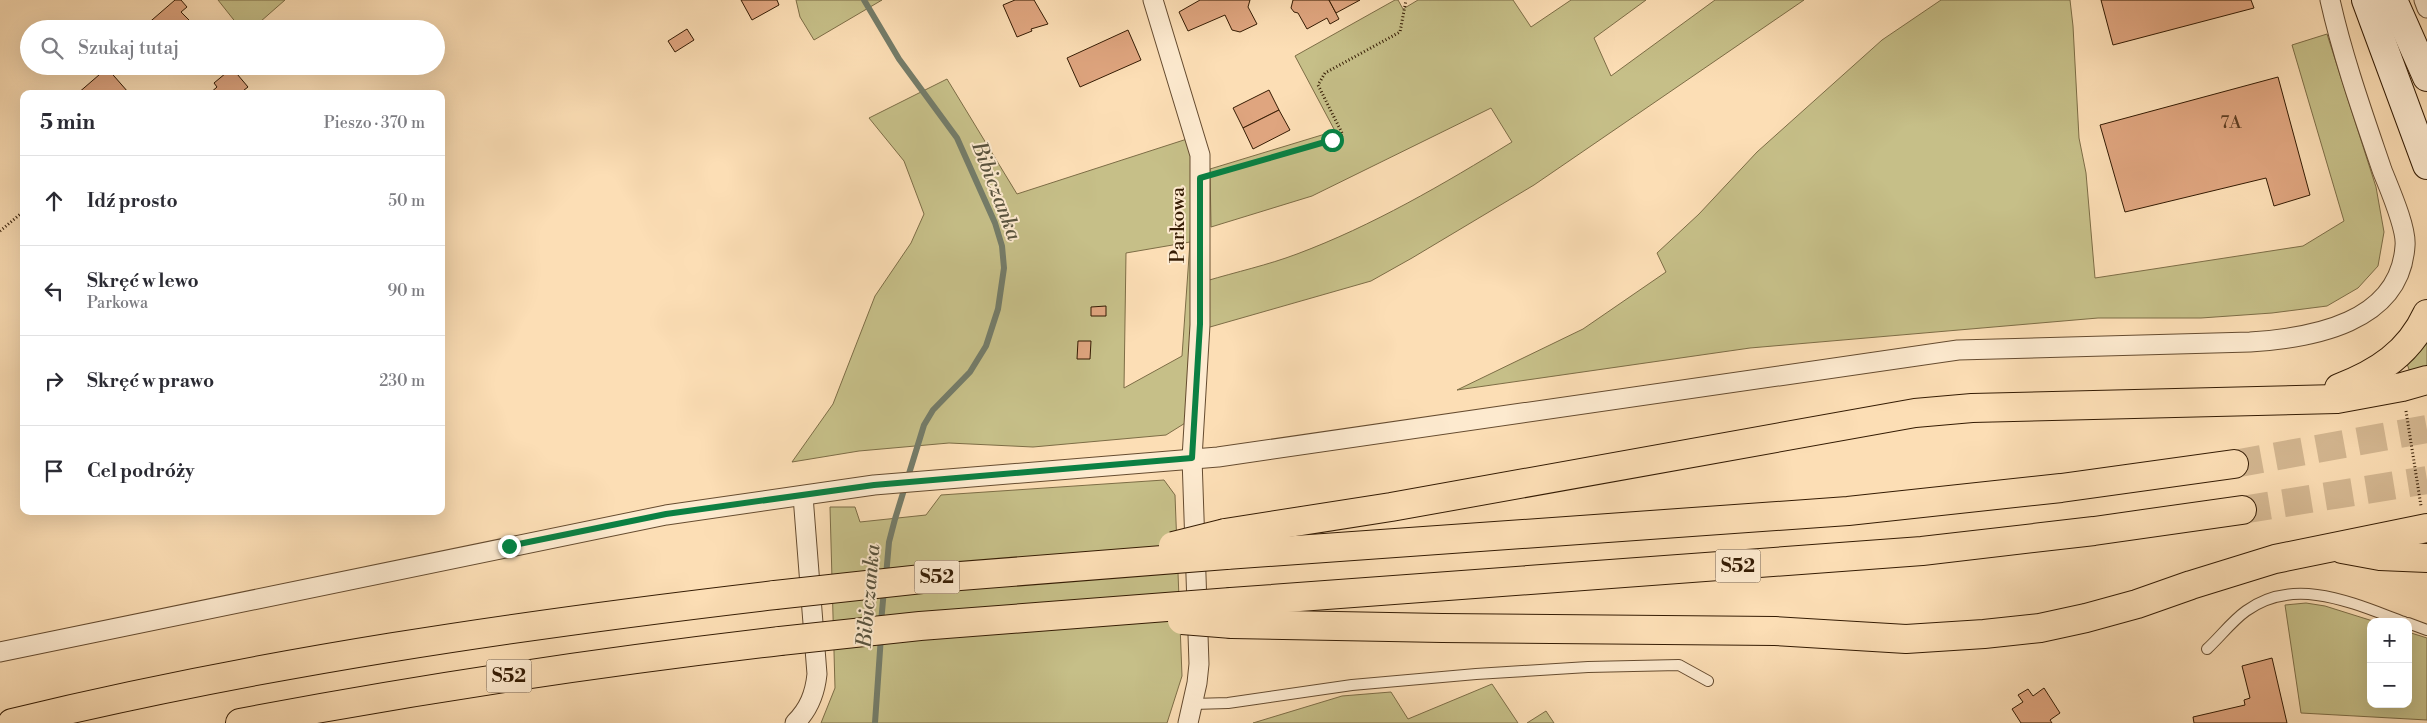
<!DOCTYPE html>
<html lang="pl">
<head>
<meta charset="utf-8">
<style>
  :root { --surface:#fff; --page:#f7f7f7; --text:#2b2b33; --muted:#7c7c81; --line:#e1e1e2 }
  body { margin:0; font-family:"Libre Bodoni",serif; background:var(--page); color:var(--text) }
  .controls { position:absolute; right:15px; bottom:15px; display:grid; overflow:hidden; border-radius:10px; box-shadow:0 5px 20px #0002 }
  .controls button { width:45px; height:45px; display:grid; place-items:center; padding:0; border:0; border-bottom:1px solid var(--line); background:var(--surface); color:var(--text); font:25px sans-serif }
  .stop { position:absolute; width:15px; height:15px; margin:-11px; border:4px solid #0b8043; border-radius:50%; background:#fff }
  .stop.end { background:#0b8043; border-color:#fff; box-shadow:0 1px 5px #0008 }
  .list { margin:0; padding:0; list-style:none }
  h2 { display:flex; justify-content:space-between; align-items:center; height:65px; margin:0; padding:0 20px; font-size:21px }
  h2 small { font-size:16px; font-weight:400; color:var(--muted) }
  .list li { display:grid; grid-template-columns:32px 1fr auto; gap:15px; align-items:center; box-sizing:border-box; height:90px; padding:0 20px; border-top:1px solid var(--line) }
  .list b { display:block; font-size:19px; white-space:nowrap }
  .list p { margin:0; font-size:16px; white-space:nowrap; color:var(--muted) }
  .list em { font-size:16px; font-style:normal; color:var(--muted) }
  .icon { flex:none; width:28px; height:28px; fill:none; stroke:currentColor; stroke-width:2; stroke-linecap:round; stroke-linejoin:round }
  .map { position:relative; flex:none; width:2427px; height:723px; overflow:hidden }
  .search { position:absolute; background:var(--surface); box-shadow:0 5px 20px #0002; left:20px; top:20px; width:425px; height:55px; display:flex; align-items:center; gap:12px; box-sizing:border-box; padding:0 18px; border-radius:28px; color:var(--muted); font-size:19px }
  .panel { position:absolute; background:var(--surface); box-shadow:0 5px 20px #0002; left:20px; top:90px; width:425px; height:425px; border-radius:10px }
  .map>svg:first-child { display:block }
  .green { fill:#c6bf88; stroke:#7d6d46; fill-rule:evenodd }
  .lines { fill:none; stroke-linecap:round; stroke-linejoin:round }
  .stream { stroke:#747c69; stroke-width:6 }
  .building { fill:#dfa57f; stroke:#341b03 }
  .motorway-tunnel { stroke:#d4b791; stroke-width:28; stroke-dasharray:28 14; stroke-linecap:butt }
  .service-casing { stroke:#664c30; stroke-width:12 }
  .minor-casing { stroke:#664c30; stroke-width:21 }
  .secondary-casing { stroke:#341b03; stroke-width:30 }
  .motorway-casing { stroke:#341b03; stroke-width:30 }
  .path { stroke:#341b03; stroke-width:3; stroke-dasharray:1 2.5; stroke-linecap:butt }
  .service { stroke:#fdeacf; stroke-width:10 }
  .minor { stroke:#fdeacf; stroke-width:19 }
  .secondary { stroke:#fdeacf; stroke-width:28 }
  .motorway { stroke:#fcdeb5; stroke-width:28 }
  .motorway-bridge-casing { stroke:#341b03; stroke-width:30; stroke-linecap:butt }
  .motorway-bridge { stroke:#fcdeb5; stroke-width:28 }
  .route { stroke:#0b8043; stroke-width:6 }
  .labels { text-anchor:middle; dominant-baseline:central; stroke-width:4; stroke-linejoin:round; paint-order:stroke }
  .number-label { font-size:18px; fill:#5f3e22 }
  .shield { fill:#fdeacf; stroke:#705940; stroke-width:1 }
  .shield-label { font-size:19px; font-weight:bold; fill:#341b03 }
  .street-label { font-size:20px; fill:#341b03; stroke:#fdeacf }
  .water-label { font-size:21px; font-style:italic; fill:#59533e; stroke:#fdeacf }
</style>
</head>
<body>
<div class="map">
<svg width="2427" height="723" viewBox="0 0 2427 723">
  <rect width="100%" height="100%" fill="#fcdeb5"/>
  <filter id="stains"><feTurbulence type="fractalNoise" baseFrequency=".004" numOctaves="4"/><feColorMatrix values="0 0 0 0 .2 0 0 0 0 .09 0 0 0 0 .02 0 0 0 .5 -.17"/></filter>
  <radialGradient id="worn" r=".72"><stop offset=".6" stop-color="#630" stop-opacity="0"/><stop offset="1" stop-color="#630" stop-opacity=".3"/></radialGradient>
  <g class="green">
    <polygon points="218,0 285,0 252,29 241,29"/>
    <polygon points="796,0 882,0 814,40 800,17"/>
    <path d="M1395 0H1398L1403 9 1418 0H1513L1531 27 1571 0H1646L1594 38 1611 76 1715 0H1804L1534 185 1412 258 1371 281 1203 329 1206 281C1236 272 1268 265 1297 254 1372 226 1444 184 1512 142L1491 108 1312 196 1211 227 1210 169 1335 131 1295 56Z"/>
    <polygon points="1941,0 2070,0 2073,26 2079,138 2086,173 2095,278 2303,246 2344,221 2292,45 2327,34 2376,187 2384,232 2378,266 2358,288 2327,306 2272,313 2201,318 2098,318 1750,348 1457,390 1583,329 1666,272 1657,253 1699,214 1757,152 1882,40"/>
    <path d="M947 79 1017 194 1187 139 1192 160 1190 242 1195 347 1190 420 1166 435 1033 447 949 443 859 451 792 462 833 404 875 296 911 243 924 214 904 161 869 118ZM1190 242 1182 356 1124 388 1126 253Z"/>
    <polygon points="2427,335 2427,369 2411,375 2406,361"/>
    <polygon points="1164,480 1175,495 1182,676 1167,723 821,723 835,688 830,507 855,507 860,522 926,515 941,495"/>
    <polygon points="2306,603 2325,606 2376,622 2371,622 2371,704 2408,704 2408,632 2427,638 2427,720 2301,713 2285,605"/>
    <polygon points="1492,684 1518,723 1253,723 1342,696 1391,692 1408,719"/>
    <polygon points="1546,711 1554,723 1527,723"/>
  </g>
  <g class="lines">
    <g class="stream">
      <polyline points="864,0 899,59 957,138 995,223 1002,246 1004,268 998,309 986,346 970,372 933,410 924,425 895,519 889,542 886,576"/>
      <polyline points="881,623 884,589"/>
      <polyline points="875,723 881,636"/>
    </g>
  </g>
  <g class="building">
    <polygon points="175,0 181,0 187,7 181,12 191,22 183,29 147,29 145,26"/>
    <polygon points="741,0 777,0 779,5 752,20"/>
    <polygon points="1015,0 1034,0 1048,24 1031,29 1032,31 1017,37 1003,5"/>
    <polygon points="1200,0 1250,0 1248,7 1257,24 1240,32 1232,30 1225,15 1188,31 1179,12"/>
    <polygon points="1329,0 1339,19 1330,24 1327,18 1307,29 1298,13 1294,12 1291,8 1293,0"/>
    <polygon points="1329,0 1360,0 1336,13"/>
    <polygon points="2101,0 2251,0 2254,8 2113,45"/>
    <polygon points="687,29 694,40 675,52 668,41"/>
    <polygon points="1128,30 1141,60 1080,87 1067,58"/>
    <polygon points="107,68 128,92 125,94 77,94"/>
    <polygon points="232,68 248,87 239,94 209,94 217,87 214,83"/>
    <polygon points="2278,77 2310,195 2274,206 2266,178 2125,212 2100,125"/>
    <polygon points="1269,90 1279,110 1243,128 1233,108"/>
    <polygon points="1279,110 1290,130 1253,149 1243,128"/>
    <polygon points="1106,306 1106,316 1091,316 1091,307"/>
    <polygon points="1078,341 1091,341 1090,359 1077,359"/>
    <polygon points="2272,658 2287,723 2194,723 2193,717 2245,705 2244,700 2250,698 2242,666"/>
    <polygon points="2044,688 2060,713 2050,720 2052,723 2021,723 2012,709 2023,702 2018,695 2028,689 2033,696"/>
  </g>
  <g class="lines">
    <g class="motorway-tunnel">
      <polyline points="2234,464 2427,429"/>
      <polyline points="2242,510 2427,480"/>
    </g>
    <defs>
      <g id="service">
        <polyline points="2408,623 2427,630"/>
        <path d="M2207 649C2220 637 2232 621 2246 611 2295 575 2355 604 2404 622"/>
        <polyline points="1193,704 1228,703 1352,685 1476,674 1588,667 1679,665 1708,681"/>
      </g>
      <g id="minor">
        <polyline points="1153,0 1200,155 1200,325 1192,458 1199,664 1197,683 1188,723"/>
        <polyline points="2424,0 2427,8"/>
        <path d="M0 652 666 515 874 485 1218 457 1958 350 2250 342C2312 338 2400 323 2405 246 2407 228 2389 188 2382 170 2363 114 2343 58 2330 0"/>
        <path d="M795 723C809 709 815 694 817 674L803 496"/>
      </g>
      <g id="secondary">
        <polyline points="2366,0 2427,165"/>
        <polyline points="2393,0 2427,77"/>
      </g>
      <g id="motorway">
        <path d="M2339 388C2378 373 2409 353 2427 314"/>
        <polyline points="1225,533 1391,507 1915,413 1972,408 2337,399 2402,387 2427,380"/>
        <polyline points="2342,549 2380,556 2427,558"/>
        <polyline points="1226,555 1848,511 2061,488 2234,464"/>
        <polyline points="1231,602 1922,551 2094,531 2242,510"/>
        <polyline points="1232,624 1442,628 1775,631 1906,639 1984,634 2040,628 2086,618 2137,604 2191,585 2275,559 2427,528"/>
        <path d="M12 723C263 662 519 625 775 595"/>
        <path d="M240 723C419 689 599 662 780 641"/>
      </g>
    </defs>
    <use href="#service" class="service-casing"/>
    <use href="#minor" class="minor-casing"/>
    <use href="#secondary" class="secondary-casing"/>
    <use href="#motorway" class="motorway-casing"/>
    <g class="path">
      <polyline points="1218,173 1332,140 1343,135 1318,85 1325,73 1400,32 1406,0"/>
      <polyline points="0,231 24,211"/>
      <polyline points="2406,411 2421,506"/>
    </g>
    <use href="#service" class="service"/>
    <use href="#minor" class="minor"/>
    <use href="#secondary" class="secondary"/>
    <use href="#motorway" class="motorway"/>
    <defs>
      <g id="motorway-bridge">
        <polyline points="1173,546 1225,533"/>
        <polyline points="775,595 922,579 1226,555"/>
        <polyline points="1182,620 1232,624"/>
        <polyline points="780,641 920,626 1231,602"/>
      </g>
    </defs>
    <use href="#motorway-bridge" class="motorway-bridge-casing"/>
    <use href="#motorway-bridge" class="motorway-bridge"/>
  </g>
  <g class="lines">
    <polyline class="route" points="509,546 666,514 874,485 1192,458 1200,324 1200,178 1332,140"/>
  </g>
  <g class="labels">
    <g class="number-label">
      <text x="2231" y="122">7A</text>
    </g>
    <g class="shield">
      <rect x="1715.5" y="549.5" width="45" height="33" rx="4"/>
      <rect x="914.5" y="560.5" width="45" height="33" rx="4"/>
      <rect x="486.5" y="659.5" width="45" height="33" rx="4"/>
    </g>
    <g class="shield-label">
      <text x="1738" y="566">S52</text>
      <text x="937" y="577">S52</text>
      <text x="509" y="676">S52</text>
    </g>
    <g class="street-label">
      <text transform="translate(1178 225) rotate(-90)">Parkowa</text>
    </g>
    <g class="water-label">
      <text transform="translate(996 191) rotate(69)">Bibiczanka</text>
      <text transform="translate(869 596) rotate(-85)">Bibiczanka</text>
    </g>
  </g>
  <rect width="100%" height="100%" filter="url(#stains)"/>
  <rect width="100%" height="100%" fill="url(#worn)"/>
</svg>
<div class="controls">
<button>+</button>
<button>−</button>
</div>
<div class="stop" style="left:1332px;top:140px"></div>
<div class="stop end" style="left:509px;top:546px"></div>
<div class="search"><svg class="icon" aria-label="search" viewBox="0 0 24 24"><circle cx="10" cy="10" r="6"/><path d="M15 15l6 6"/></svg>Szukaj tutaj</div>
<section class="panel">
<h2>5 min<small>Pieszo · 370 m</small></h2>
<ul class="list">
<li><svg class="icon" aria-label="ahead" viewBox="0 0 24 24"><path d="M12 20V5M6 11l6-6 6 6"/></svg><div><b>Idź prosto</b></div><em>50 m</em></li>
<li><svg class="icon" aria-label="left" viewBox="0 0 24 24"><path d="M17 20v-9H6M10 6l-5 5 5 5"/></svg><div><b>Skręć w lewo</b><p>Parkowa</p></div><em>90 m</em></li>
<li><svg class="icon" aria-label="right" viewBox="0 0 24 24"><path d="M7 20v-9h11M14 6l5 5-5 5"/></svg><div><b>Skręć w prawo</b></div><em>230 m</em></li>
<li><svg class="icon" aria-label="arrive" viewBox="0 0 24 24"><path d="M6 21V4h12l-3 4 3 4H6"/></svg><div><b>Cel podróży</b></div></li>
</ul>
</section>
</div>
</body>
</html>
